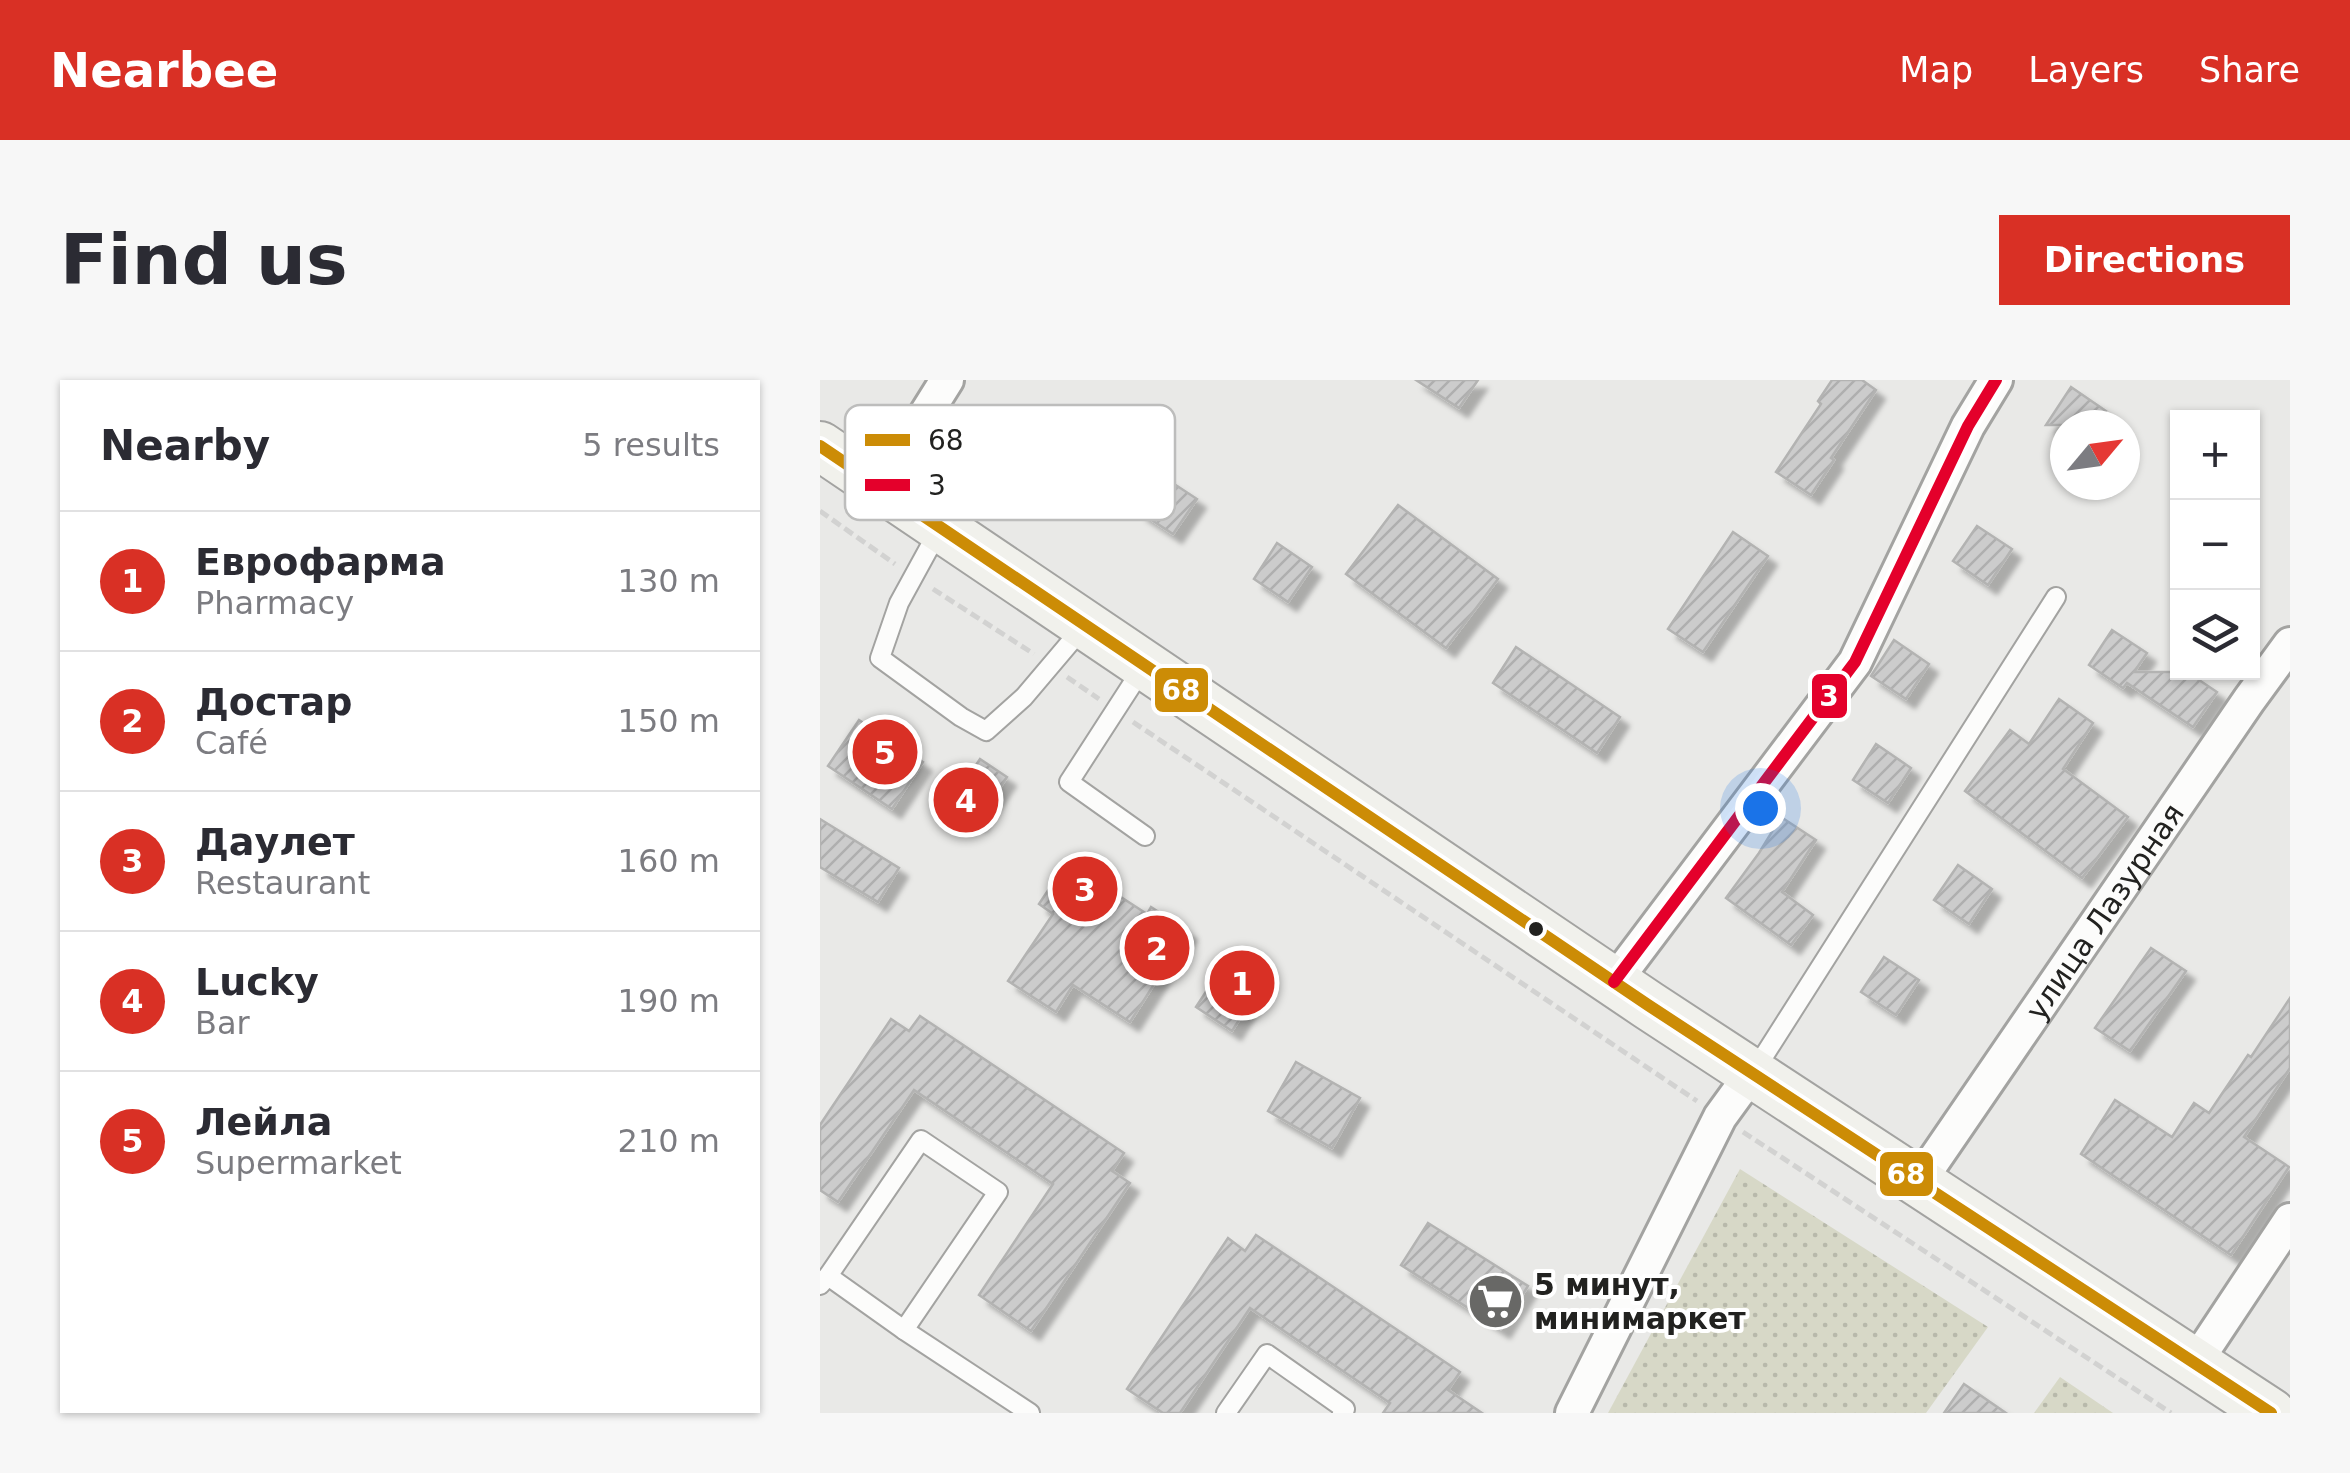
<!DOCTYPE html>
<html lang="en">
<head>
<meta charset="utf-8">
<style>
  :root { --surface:#fff; --page:#f7f7f7; --text:#2b2b33; --muted:#7c7c81; --line:#e1e1e2; --accent:#d93025 }
  body { margin:0; font-family:"DejaVu Sans",sans-serif; background:var(--page); color:var(--text) }
  .controls { position:absolute; right:30px; top:30px; display:grid; overflow:hidden; border-radius:0px; box-shadow:0 2px 8px #0004 }
  .controls button { width:90px; height:90px; display:grid; place-items:center; padding:0; border:0; border-bottom:2px solid var(--line); background:var(--surface); color:var(--text); font:50px sans-serif }
  .compass { position:absolute; left:1230px; top:30px; width:90px; height:90px; border-radius:50%; background:var(--surface); box-shadow:0 2px 8px #0004; rotate:61deg }
  .you { position:absolute; left:940px; top:428px; width:35px; height:35px; margin:-25px; border:8px solid #fff; border-radius:50%; background:#1a73e8; box-shadow:0 0 0 15px #1a73e833 }
  .badge { display:grid; place-items:center; width:65px; height:65px; border-radius:50%; background:var(--accent); color:#fff; font-size:32px; font-weight:700 }
  .pin { position:absolute; translate:-50% -50%; border:5px solid #fff; box-shadow:0 2px 10px #0006 }
  .list { margin:0; padding:0; list-style:none }
  h2 { display:flex; justify-content:space-between; align-items:center; height:130px; margin:0; padding:0 40px; font-size:42px }
  h2 small { font-size:32px; font-weight:400; color:var(--muted) }
  .list li { display:grid; grid-template-columns:65px 1fr auto; gap:30px; align-items:center; box-sizing:border-box; height:140px; padding:0 40px; border-top:2px solid var(--line) }
  .list b { display:block; font-size:38px; white-space:nowrap }
  .list p { margin:0; font-size:32px; white-space:nowrap; color:var(--muted) }
  .list em { font-size:32px; font-style:normal; color:var(--muted) }
  .icon { flex:none; width:55px; height:55px; fill:none; stroke:currentColor; stroke-width:2; stroke-linecap:round; stroke-linejoin:round }
  .map { position:relative; flex:none; width:1470px; height:1033px; overflow:hidden; border-radius:0px }
  header { display:flex; align-items:center; gap:60px; box-sizing:border-box; height:140px; padding:0 50px; background:var(--accent); color:#fff }
  header strong { font-size:48px }
  nav { display:flex; gap:55px; margin-inline-start:auto; font-size:35px }
  .intro { display:flex; align-items:center; justify-content:space-between; box-sizing:border-box; height:240px; padding:0 60px }
  h1 { margin:0; font-size:70px }
  .button { padding:25px 45px; border-radius:0px; background:var(--accent); color:#fff; font-size:35px; font-weight:700 }
  main { display:flex; gap:60px; padding:0 60px }
  aside { flex:1; background:var(--surface); border-radius:0px; box-shadow:0 2px 8px #0004 }
  .map>svg:first-child { display:block }
  .grass { fill:url(#grass-dots) }
  .building { fill:url(#building-hatch); stroke:#b3b3b2; stroke-width:2.5; filter:url(#shadow) }
  .lines { fill:none; stroke-linecap:round; stroke-linejoin:round }
  .service-casing { stroke:#a3a3a1; stroke-width:22 }
  .minor-casing { stroke:#a3a3a1; stroke-width:38 }
  .secondary-casing { stroke:#a3a3a1; stroke-width:52 }
  .path { stroke:#d2d2d1; stroke-width:5; stroke-dasharray:10 5; stroke-linecap:butt }
  .service { stroke:#fcfcfb; stroke-width:18 }
  .minor { stroke:#fcfcfb; stroke-width:32 }
  .secondary { stroke:#f1f1ec; stroke-width:48 }
  .bus-1-casing { stroke:#fff; stroke-width:20 }
  .bus-2-casing { stroke:#fff; stroke-width:20 }
  .bus-1 { stroke:#cc8c06; stroke-width:12 }
  .bus-2 { stroke:#e4002b; stroke-width:12 }
  .bus-dot { fill:#222220; stroke:#fff; stroke-width:4 }
  .labels { text-anchor:middle; dominant-baseline:central; stroke-width:8; stroke-linejoin:round; paint-order:stroke }
  .street-label { font-size:30px; fill:#222220; stroke:#fff }
  .poi-label { font-size:30px; font-weight:bold; fill:#222220; stroke:#fff; text-anchor:start }
  .key { fill:#fff; stroke:#bdbdbc; stroke-width:2.5 }
  .key-label { font-size:28px; fill:#222220 }
  .line-badge { stroke:#fff; stroke-width:4 }
  .badge-label { font-size:28px; text-anchor:middle; font-weight:bold; fill:#fff }
</style>
</head>
<body>
<header>
<strong>Nearbee</strong>
<nav><a>Map</a><a>Layers</a><a>Share</a></nav>
</header>
<div class="intro"><h1>Find us</h1><a class="button">Directions</a></div>
<main>
<aside>
<h2>Nearby<small>5 results</small></h2>
<ul class="list">
<li><span class="badge">1</span><div><b>Еврофарма</b><p>Pharmacy</p></div><em>130 m</em></li>
<li><span class="badge">2</span><div><b>Достар</b><p>Café</p></div><em>150 m</em></li>
<li><span class="badge">3</span><div><b>Даулет</b><p>Restaurant</p></div><em>160 m</em></li>
<li><span class="badge">4</span><div><b>Lucky</b><p>Bar</p></div><em>190 m</em></li>
<li><span class="badge">5</span><div><b>Лейла</b><p>Supermarket</p></div><em>210 m</em></li>
</ul>
</aside>
<div class="map">
<svg width="1470" height="1033" viewBox="0 0 1470 1033">
  <defs>
    <pattern id="grass-dots" width="8" height="8" patternUnits="userSpaceOnUse" patternTransform="scale(2.5)"><rect width="8" height="8" fill="#d7d8c7"/><path d="M2 2h.1M6 6h.1" fill="none" stroke="#b8b9ab" stroke-width="1.8" stroke-linecap="round"/></pattern>
    <pattern id="building-hatch" width="6" height="6" patternUnits="userSpaceOnUse" patternTransform="scale(2.5)"><rect width="6" height="6" fill="#ccc"/><path d="M-1 1l2-2M0 6l6-6M5 7l2-2" fill="none" stroke="#afafaf"/></pattern>
    <filter id="shadow"><feDropShadow dx="9" dy="9" stdDeviation="2.5" flood-color="#0004"/></filter>
  </defs>
  <rect width="100%" height="100%" fill="#e9e9e7"/>
  <g class="grass">
    <polygon points="920,789 1168,947 1106,1033 788,1033"/>
    <polygon points="1240,997 1293,1033 1214,1033"/>
  </g>
  <g class="building">
    <polygon points="596,0 658,0 639,28"/>
    <polygon points="1012,0 1042,0 1056,10 1011,78 1014,80 991,115 956,92 1001,24 998,21"/>
    <polygon points="1251,7 1286,31 1276,45 1226,45"/>
    <polygon points="342,96 377,119 353,154 318,131"/>
    <polygon points="578,125 678,199 626,268 526,194"/>
    <polygon points="1157,146 1192,169 1168,205 1133,181"/>
    <polygon points="913,152 948,176 883,272 848,249"/>
    <polygon points="457,163 492,187 468,222 434,199"/>
    <polygon points="1292,250 1327,273 1314,292 1367,292 1397,312 1373,347 1307,303 1303,308 1269,285"/>
    <polygon points="1074,260 1109,284 1086,319 1051,296"/>
    <polygon points="696,267 800,337 777,373 673,303"/>
    <polygon points="1239,319 1273,343 1243,389 1308,437 1262,498 1145,411 1190,350 1209,364"/>
    <polygon points="39,340 103,382 72,429 8,386"/>
    <polygon points="1056,364 1091,388 1068,423 1033,400"/>
    <polygon points="160,379 187,397 157,442 130,424"/>
    <polygon points="961,437 996,460 962,512 993,535 971,565 906,518 939,473"/>
    <polygon points="0,439 79,488 58,522 0,487"/>
    <polygon points="247,482 327,534 331,527 368,551 310,642 253,605 236,632 188,601 233,534 219,524"/>
    <polygon points="1138,485 1172,509 1149,544 1114,520"/>
    <polygon points="1331,568 1366,591 1310,671 1275,648"/>
    <polygon points="1064,577 1099,600 1076,635 1041,612"/>
    <polygon points="408,578 444,601 412,651 376,627"/>
    <polygon points="1470,618 1470,688 1424,757 1469,787 1411,875 1261,774 1295,720 1352,757 1374,723 1389,733 1428,675 1431,677"/>
    <polygon points="100,636 304,773 292,791 310,803 211,951 159,915 233,804 94,710 18,822 0,810 0,745 71,639 89,651"/>
    <polygon points="476,682 540,718 512,768 448,731"/>
    <polygon points="608,843 708,906 681,949 581,885"/>
    <polygon points="436,855 640,992 628,1010 662,1033 563,1033 570,1023 430,928 360,1033 343,1033 307,1009 408,858 425,871"/>
    <polygon points="1144,1004 1186,1033 1124,1033"/>
  </g>
  <g class="lines">
    <defs>
      <g id="service">
        <polyline points="120,148 79,223 60,278 141,337 166,351 204,317 265,245"/>
        <polyline points="324,286 249,402 325,456"/>
        <polyline points="933,693 1236,217"/>
        <polyline points="8,896 101,760 178,812 84,950"/>
        <polyline points="0,905 8,896 84,950 210,1033"/>
        <polyline points="406,1033 447,974 525,1029 522,1033"/>
      </g>
      <g id="minor">
        <polyline points="60,107 127,0"/>
        <polyline points="794,602 1035,282 1148,46 1176,0"/>
        <path id="s1" d="M1099 802 1429 320 1470 264"/>
        <polyline points="1375,983 1470,840"/>
        <polyline points="752,1033 900,737 932,693"/>
      </g>
      <polyline id="secondary" points="0,66 828,625 1451,1033"/>
    </defs>
    <use href="#service" class="service-casing"/>
    <use href="#minor" class="minor-casing"/>
    <use href="#secondary" class="secondary-casing"/>
    <g class="path">
      <polyline points="0,131 75,184"/>
      <polyline points="113,209 214,274"/>
      <polyline points="247,297 279,319"/>
      <polyline points="313,342 877,721"/>
      <polyline points="923,752 1351,1033"/>
    </g>
    <use href="#service" class="service"/>
    <use href="#minor" class="minor"/>
    <use href="#secondary" class="secondary"/>
    <defs>
      <polyline id="bus-1" points="0,66 828,625 1451,1033"/>
      <polyline id="bus-2" points="794,602 1035,282 1148,46 1176,0"/>
    </defs>
    <use href="#bus-1" class="bus-1-casing"/>
    <use href="#bus-2" class="bus-2-casing"/>
    <use href="#bus-1" class="bus-1"/>
    <use href="#bus-2" class="bus-2"/>
  </g>
  <defs>
    <symbol id="supermarket-disc" viewBox="-11 -11 22 22"><circle r="9.5" fill="#686866" stroke="#fff"/><path d="M-6-5.5h2.5l.6 2H6L4.5 2H-2.5L-4.4-4H-6ZM-1.5 3.2a1.3 1.3 0 1 0 .1 0ZM3 3.2a1.3 1.3 0 1 0 .1 0Z" fill="#fff"/></symbol>
  </defs>
  <g fill-rule="evenodd">
    <use href="#supermarket-disc" x="644" y="890" width="63" height="63"/>
  </g>
  <circle class="bus-dot" cx="716" cy="549" r="9"/>
  <g class="labels">
    <g class="street-label">
      <text stroke="none"><textPath href="#s1" startOffset="328">улица Лазурная</textPath></text>
    </g>
    <g class="poi-label">
      <text x="714" y="904">5 минут,<tspan x="714" dy="34">минимаркет</tspan></text>
    </g>
  </g>
  <rect x="25" y="25" width="330" height="115" rx="15" class="key"/>
  <rect x="45" y="54" width="45" height="12" fill="#cc8c06"/>
  <rect x="45" y="99" width="45" height="12" fill="#e4002b"/>
  <g class="key-label">
    <text x="108" y="70">68</text>
    <text x="108" y="115">3</text>
  </g>
  <g class="line-badge">
    <rect x="333" y="286" width="57" height="48" rx="10" fill="#cc8c06"/>
    <rect x="990" y="292" width="39" height="48" rx="10" fill="#e4002b"/>
    <rect x="1058" y="770" width="57" height="48" rx="10" fill="#cc8c06"/>
  </g>
  <g class="badge-label">
    <text x="361" y="320">68</text>
    <text x="1009" y="326">3</text>
    <text x="1086" y="804">68</text>
  </g>
</svg>
<div class="controls">
<button>+</button>
<button>−</button>
<button><svg class="icon" aria-label="layers" viewBox="0 0 24 24"><path d="M12 4l9 5-9 5-9-5zM3 14l9 5 9-5"/></svg></button>
</div>
<svg class="compass" viewBox="-18 -18 36 36"><path d="M0-13l5 13h-10z" fill="#e53935"/><path d="M0 13l5-13h-10z" fill="#7c7c81"/></svg>
<div class="you"></div>
<div class="pin badge" style="left:422px;top:603px">1</div>
<div class="pin badge" style="left:337px;top:568px">2</div>
<div class="pin badge" style="left:265px;top:509px">3</div>
<div class="pin badge" style="left:146px;top:420px">4</div>
<div class="pin badge" style="left:65px;top:372px">5</div>
</div>
</main>
</body>
</html>
